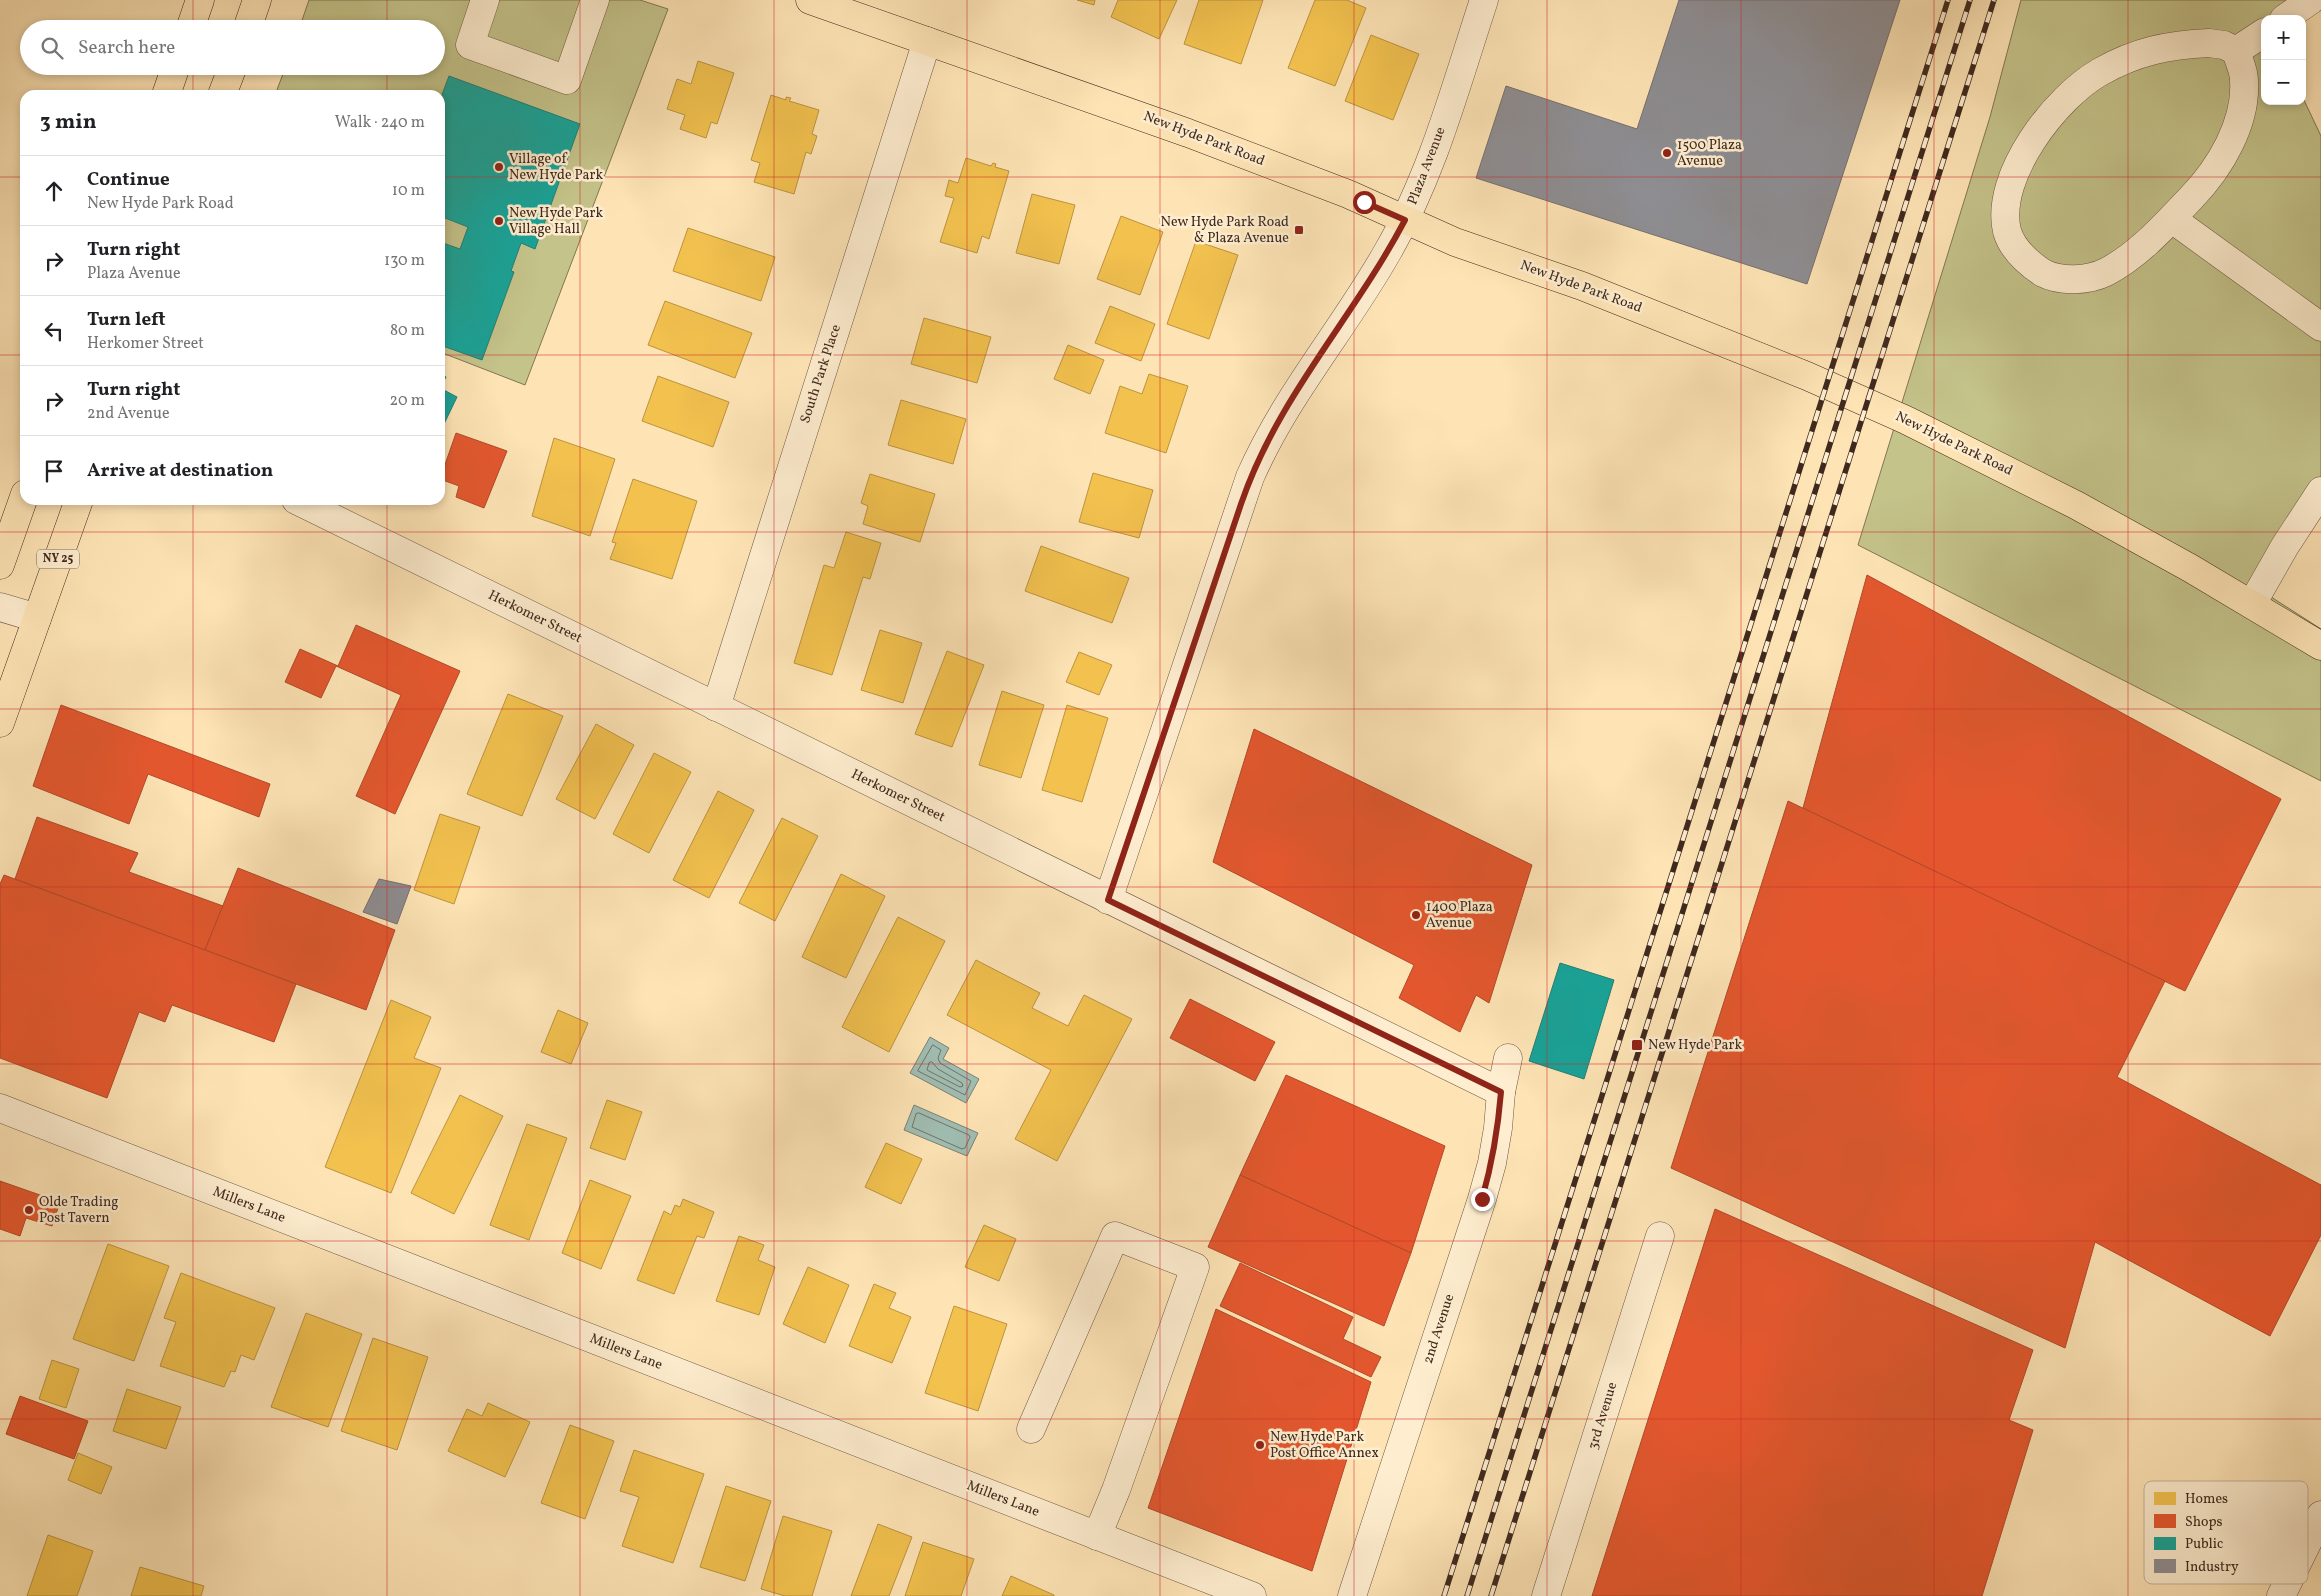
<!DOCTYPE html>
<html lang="en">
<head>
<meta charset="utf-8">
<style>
  :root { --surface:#fff; --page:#f2f2f2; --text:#202124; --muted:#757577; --line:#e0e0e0 }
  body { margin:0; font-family:Vollkorn,serif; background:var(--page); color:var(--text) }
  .controls { position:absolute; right:15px; top:15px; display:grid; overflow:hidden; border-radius:10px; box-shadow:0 2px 8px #0003 }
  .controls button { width:45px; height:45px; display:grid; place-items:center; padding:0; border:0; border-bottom:1px solid var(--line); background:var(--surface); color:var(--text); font:25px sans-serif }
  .stop { position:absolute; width:15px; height:15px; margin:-11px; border:4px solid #8f2418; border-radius:50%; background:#fff }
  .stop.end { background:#8f2418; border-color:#fff; box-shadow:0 1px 5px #0008 }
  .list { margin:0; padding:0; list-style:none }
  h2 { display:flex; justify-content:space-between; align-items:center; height:65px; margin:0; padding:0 20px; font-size:21px }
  h2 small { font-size:16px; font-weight:400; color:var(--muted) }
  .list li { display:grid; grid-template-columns:32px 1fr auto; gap:15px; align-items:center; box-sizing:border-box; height:70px; padding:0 20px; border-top:1px solid var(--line) }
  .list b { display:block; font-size:19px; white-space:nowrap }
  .list p { margin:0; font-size:16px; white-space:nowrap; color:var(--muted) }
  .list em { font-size:16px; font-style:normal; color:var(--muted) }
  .icon { flex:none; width:28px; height:28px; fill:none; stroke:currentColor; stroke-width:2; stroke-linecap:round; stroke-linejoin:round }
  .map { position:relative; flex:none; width:2321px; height:1596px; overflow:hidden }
  .search { position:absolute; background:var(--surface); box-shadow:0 2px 8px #0003; left:20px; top:20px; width:425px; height:55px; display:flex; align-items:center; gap:12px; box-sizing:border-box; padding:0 18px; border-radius:28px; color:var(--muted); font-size:19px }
  .panel { position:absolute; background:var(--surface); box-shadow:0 2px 8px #0003; left:20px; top:90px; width:425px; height:415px; border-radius:15px }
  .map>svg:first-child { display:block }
  .green { fill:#c4c38a; stroke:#827654 }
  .water { fill:#a0beb3; stroke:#798277 }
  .homes { fill:#f2c14e; stroke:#bc9340 }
  .shops { fill:#e4572e; stroke:#b24929 }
  .public { fill:#17a398; stroke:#237e73 }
  .industry { fill:#8d8d92; stroke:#766f6f }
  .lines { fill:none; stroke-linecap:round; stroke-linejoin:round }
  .shore { stroke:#707468; stroke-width:1 }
  .minor-casing { stroke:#6f5844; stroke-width:29 }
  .major-casing { stroke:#3f291e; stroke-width:29 }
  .minor { stroke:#feedcf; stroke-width:28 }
  .major { stroke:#fee4b5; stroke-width:28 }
  .rail-casing { stroke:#3f291e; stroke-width:5.5 }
  .rail { stroke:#feedcf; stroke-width:4; stroke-dasharray:11; stroke-linecap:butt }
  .route { stroke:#8f2418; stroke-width:6 }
  .grid { fill:none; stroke:#d62828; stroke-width:1; stroke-opacity:0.55 }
  .poi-dot { fill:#8f2418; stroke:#feedcf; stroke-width:2 }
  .labels { text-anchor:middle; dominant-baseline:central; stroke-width:5; stroke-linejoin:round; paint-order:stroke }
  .shield { fill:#feedcf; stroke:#786453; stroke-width:1 }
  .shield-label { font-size:12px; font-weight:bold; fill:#3f291e }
  .street-label { font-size:14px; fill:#3f291e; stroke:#feedcf }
  .poi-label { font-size:14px; fill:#3f291e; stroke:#feedcf; text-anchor:start }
  .key { fill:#feedcf; stroke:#c5b29a; stroke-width:1 }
  .key-label { font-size:14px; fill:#3f291e }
</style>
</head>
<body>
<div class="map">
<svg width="2321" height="1596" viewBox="0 0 2321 1596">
  <rect width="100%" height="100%" fill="#fee4b5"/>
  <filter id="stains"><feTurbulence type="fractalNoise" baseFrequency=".004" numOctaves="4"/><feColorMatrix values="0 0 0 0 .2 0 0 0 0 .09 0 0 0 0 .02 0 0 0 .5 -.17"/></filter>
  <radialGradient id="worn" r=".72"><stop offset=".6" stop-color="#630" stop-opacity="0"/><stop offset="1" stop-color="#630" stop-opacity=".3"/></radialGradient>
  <g class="green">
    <polygon points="309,0 640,0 668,9 525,385 440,352 440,95 275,95 286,66 436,66 436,29 299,29"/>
    <polygon points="2021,0 2321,0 2302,19 2265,19 2265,101 2302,101 2302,96 2321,136 2321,507 2268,595 2321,629 2321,781 1858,545 1990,117"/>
  </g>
  <g class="water">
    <polygon points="930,1037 949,1048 943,1059 979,1079 966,1103 910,1073"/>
    <polygon points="914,1105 978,1133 967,1156 904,1130"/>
  </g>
  <g class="homes">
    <polygon points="1077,0 1095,0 1094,5"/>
    <polygon points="1118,0 1177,0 1159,39 1111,17"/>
    <polygon points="1199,0 1263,0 1241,64 1184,44"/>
    <polygon points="1315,0 1347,0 1366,8 1335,86 1288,68"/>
    <polygon points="1371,35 1419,54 1393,120 1345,101"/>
    <polygon points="698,61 734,73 717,124 711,122 706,138 680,129 685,115 667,109 677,79 691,84"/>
    <polygon points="771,95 786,100 786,97 791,98 789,101 819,110 812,134 817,136 811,154 806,152 794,194 754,182 760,163 751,160"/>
    <polygon points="966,158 991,166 993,163 996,164 995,167 1009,171 989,239 982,236 977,253 940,242 954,198 945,196 949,180 958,183"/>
    <polygon points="1032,194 1075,205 1059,264 1016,253"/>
    <polygon points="1121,216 1163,232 1140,295 1097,279"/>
    <polygon points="688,228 775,257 761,301 673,271"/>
    <polygon points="1196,241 1238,255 1209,339 1167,324"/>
    <polygon points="665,301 752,333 735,378 648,345"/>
    <polygon points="1110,306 1155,324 1141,361 1095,343"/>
    <polygon points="924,318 991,337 977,383 911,364"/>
    <polygon points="1068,345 1104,360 1090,394 1054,379"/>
    <polygon points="1149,374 1188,386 1166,453 1105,433 1120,386 1142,394"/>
    <polygon points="658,376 729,402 713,447 642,421"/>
    <polygon points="901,400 966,419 953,464 888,445"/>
    <polygon points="554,438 615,459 590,536 532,516"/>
    <polygon points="1093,473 1153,490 1139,538 1079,522"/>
    <polygon points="870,474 935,494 920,542 863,524 868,506 861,503"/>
    <polygon points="633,479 697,501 672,579 610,559 616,543 612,542"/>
    <polygon points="846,532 881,543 870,579 863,577 832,675 794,663 824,565 834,568"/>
    <polygon points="1041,546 1129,578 1112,623 1025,591"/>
    <polygon points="880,630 922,643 903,703 861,690"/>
    <polygon points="947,651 984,665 952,747 915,734"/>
    <polygon points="1079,652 1112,665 1099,695 1066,682"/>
    <polygon points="1002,691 1044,705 1021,778 979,765"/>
    <polygon points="508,694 563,716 522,816 467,794"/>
    <polygon points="1067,705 1108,718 1082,802 1042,790"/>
    <polygon points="596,724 634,745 595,819 556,799"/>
    <polygon points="654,753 691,772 649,853 613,834"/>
    <polygon points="718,791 754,810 709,898 673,880"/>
    <polygon points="440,814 480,827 454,904 414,890"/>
    <polygon points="782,818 818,836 775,921 739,903"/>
    <polygon points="841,874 885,896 846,978 802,957"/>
    <polygon points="898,917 945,941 889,1052 842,1027"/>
    <polygon points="976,960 1040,993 1032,1008 1068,1026 1084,995 1132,1019 1057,1161 1015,1139 1051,1070 947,1015"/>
    <polygon points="391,1000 431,1017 414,1058 441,1068 391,1193 325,1167"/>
    <polygon points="558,1010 588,1023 571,1064 541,1052"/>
    <polygon points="460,1095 503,1116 454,1214 411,1193"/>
    <polygon points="607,1100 642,1112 625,1160 590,1148"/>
    <polygon points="527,1124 567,1138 529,1240 490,1225"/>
    <polygon points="886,1143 922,1159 901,1204 865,1187"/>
    <polygon points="590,1180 631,1196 601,1269 562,1253"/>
    <polygon points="683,1199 714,1212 704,1238 697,1236 674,1294 637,1280 664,1211 671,1215 675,1205 680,1207"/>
    <polygon points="984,1225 1016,1239 999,1281 965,1267"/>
    <polygon points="739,1236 764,1245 758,1260 775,1267 759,1315 716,1301"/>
    <polygon points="108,1244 169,1266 134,1361 73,1339"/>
    <polygon points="808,1267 849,1285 825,1343 783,1324"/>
    <polygon points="181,1273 275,1308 254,1360 241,1355 235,1372 231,1371 224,1387 160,1366 176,1322 164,1318"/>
    <polygon points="874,1284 896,1293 889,1308 911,1317 892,1363 849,1346"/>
    <polygon points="954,1306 1007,1324 978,1411 925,1393"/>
    <polygon points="306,1313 362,1334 328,1427 271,1407"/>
    <polygon points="373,1338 428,1357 397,1450 341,1431"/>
    <polygon points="52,1360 79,1369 66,1408 39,1399"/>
    <polygon points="127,1389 181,1407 166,1449 113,1431"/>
    <polygon points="488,1403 530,1422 505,1477 448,1451 467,1409 482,1416"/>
    <polygon points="570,1425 614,1441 585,1519 541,1503"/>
    <polygon points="634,1450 704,1474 673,1563 622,1546 639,1497 620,1491"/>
    <polygon points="78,1453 112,1467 101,1494 68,1480"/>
    <polygon points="726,1486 771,1501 745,1581 700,1567"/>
    <polygon points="783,1516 832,1531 812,1596 785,1596 761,1589"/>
    <polygon points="878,1524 912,1537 889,1596 851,1596"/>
    <polygon points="48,1535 93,1551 77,1596 27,1596"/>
    <polygon points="923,1542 974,1559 961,1596 905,1596"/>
    <polygon points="140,1567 204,1586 201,1596 131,1596"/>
    <polygon points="1011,1576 1054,1595 1054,1596 1002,1596"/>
  </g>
  <g class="shops">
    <polygon points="456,433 507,451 484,508 456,497 459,486 440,479"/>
    <polygon points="1867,575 2281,799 2185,991 1803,808"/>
    <polygon points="356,625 460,671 395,814 356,796 401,695 336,666 321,698 285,682 300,649 338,666"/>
    <polygon points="61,705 270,784 259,817 148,774 129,824 33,786"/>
    <polygon points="1254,729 1532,865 1489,1003 1476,995 1460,1032 1399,998 1414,965 1213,862"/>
    <polygon points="1788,801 2165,981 2117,1077 2321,1185 2321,1235 2270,1336 2095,1242 2065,1348 1671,1168"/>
    <polygon points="37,817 138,853 129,872 223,906 205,950 15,879"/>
    <polygon points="238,868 395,930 366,1010 205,950"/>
    <polygon points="4,875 296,984 274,1042 172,1005 165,1022 139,1012 107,1098 0,1058 0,884"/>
    <polygon points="1190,999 1275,1042 1255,1081 1170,1038"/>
    <polygon points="1286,1075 1445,1146 1411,1253 1240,1175"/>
    <polygon points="1240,1175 1411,1253 1384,1326 1208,1247"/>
    <polygon points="0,1181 60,1202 52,1226 26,1218 20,1236 0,1229"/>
    <polygon points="1715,1209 2033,1350 2009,1420 2033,1430 1982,1596 1592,1596"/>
    <polygon points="1240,1263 1353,1317 1343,1339 1381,1357 1371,1377 1220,1306"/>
    <polygon points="1216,1309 1371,1382 1312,1571 1148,1508"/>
    <polygon points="20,1396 88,1421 74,1459 6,1434"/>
  </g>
  <g class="public">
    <polygon points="449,76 580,124 535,249 521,243 511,271 514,272 482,360 440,345 440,242 460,249 468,227 440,216 440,100"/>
    <polygon points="440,374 446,377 440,388 457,397 444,424 440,422"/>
    <polygon points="1560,963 1614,980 1584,1079 1529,1061"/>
  </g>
  <g class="industry">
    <polygon points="1679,0 1900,0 1807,284 1476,178 1506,86 1637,129"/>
    <polygon points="379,879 411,886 397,924 363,912"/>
  </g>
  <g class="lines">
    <g class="shore">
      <polygon points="933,1045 941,1050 938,1058 940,1063 971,1081 965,1095 918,1071"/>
      <polygon points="932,1062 938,1069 962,1083 963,1086 960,1087 927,1070 929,1063"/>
      <polygon points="919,1113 969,1135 970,1137 965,1148 962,1149 912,1127 916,1114"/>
    </g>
    <defs>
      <g id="minor">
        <polyline points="485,0 470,45 567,80 595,0"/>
        <polyline points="2284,19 2311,0"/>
        <path d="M2209 43 2224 45 2236 51C2239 61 2244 71 2244 80 2247 123 2220 168 2191 198 2166 224 2139 255 2106 272 2088 281 2061 282 2043 273 2028 263 2012 249 2007 231 1994 176 2056 97 2100 72 2137 51 2168 45 2209 43Z"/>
        <polyline points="2236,51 2265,32"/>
        <polyline points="2172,219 2321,327"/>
        <polyline points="296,500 1501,1092"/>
        <polyline points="2252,604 2285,546 2321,491"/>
        <polyline points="0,607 37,618"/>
        <polyline points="716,707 927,41"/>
        <path d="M1108 900 1250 477C1287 393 1344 329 1388 251 1433 173 1456 85 1484 0"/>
        <polyline points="0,1108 1252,1596"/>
        <polyline points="1031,1429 1115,1236 1195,1267 1116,1490 1097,1536"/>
        <polyline points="1352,1596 1482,1199 1492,1163 1498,1128 1501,1092 1508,1058"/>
        <polyline points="1546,1596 1660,1236"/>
        <polyline points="2281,1596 2321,1515"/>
      </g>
      <g id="major">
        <polyline points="810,0 1188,133 1348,194 1455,242 1582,286 1807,376 1906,420 2076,505 2190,568 2321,646"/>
        <polyline points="190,29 200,0"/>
        <polyline points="247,29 257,0"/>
        <polyline points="166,95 176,66"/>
        <polyline points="222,95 233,66"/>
        <polyline points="0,565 25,494"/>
        <polyline points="0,723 79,500"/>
      </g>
    </defs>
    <use href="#minor" class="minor-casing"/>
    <use href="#major" class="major-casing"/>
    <use href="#minor" class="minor"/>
    <use href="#major" class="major"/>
    <defs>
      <g id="rail">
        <polyline points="1444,1596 1948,0"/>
        <polyline points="1467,1596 1970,0"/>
        <polyline points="1491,1596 1994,0"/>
      </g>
    </defs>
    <use href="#rail" class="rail-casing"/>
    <use href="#rail" class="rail"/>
  </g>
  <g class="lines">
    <path class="route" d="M1364 202 1405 220C1353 319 1278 396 1241 504L1108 900 1501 1092C1498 1129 1492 1164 1482 1199"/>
  </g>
  <path class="grid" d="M193 0V29M387 0V29M580 0V1596M774 0V1596M967 0V1596M1160 0V1596M1354 0V1596M1547 0V1596M1741 0V1596M1934 0V1596M2128 0V1596M193 66V95M387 66V95M0 177H25M440 177H2321M0 355H25M440 355H2321M193 500V1596M387 500V1596M0 532H2321M0 709H2321M0 887H2321M0 1064H2321M0 1241H2321M0 1419H2321"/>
  <g class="poi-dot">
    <circle cx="1667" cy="153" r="5"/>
    <circle cx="499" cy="167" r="5"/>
    <circle cx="499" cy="221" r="5"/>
    <rect x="1294" y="225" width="10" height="10" rx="2.5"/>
    <circle cx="1416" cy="915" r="5"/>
    <rect x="1631" y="1039" width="12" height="12" rx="2.5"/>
    <circle cx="29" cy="1210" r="5"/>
    <circle cx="1260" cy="1445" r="5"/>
  </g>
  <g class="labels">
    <rect class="shield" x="37" y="549.5" width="42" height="19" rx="4"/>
    <g class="shield-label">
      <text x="58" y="559">NY 25</text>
    </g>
    <g class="street-label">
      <text transform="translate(1204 139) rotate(21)">New Hyde Park Road</text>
      <text transform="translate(1427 166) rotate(-69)">Plaza Avenue</text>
      <text transform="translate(1581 287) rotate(20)">New Hyde Park Road</text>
      <text transform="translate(821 374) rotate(-72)">South Park Place</text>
      <text transform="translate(1954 444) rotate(26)">New Hyde Park Road</text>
      <text transform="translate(535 617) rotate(26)">Herkomer Street</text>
      <text transform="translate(898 796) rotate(26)">Herkomer Street</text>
      <text transform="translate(249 1205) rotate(21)">Millers Lane</text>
      <text transform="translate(1439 1329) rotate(-72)">2nd Avenue</text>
      <text transform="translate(626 1352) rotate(21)">Millers Lane</text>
      <text transform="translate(1603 1416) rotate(-73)">3rd Avenue</text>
      <text transform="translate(1003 1499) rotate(21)">Millers Lane</text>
    </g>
    <g class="poi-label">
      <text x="1677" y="145">1500 Plaza<tspan x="1677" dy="16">Avenue</tspan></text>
      <text x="509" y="159">Village of<tspan x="509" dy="16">New Hyde Park</tspan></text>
      <text x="509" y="213">New Hyde Park<tspan x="509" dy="16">Village Hall</tspan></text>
      <text x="1289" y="222" text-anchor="end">New Hyde Park Road<tspan x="1289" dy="16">&amp; Plaza Avenue</tspan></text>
      <text x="1426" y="907">1400 Plaza<tspan x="1426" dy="16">Avenue</tspan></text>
      <text x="1648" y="1045">New Hyde Park</text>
      <text x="39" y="1202">Olde Trading<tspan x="39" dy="16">Post Tavern</tspan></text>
      <text x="1270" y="1437">New Hyde Park<tspan x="1270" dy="16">Post Office Annex</tspan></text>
    </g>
  </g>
  <rect x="2144" y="1481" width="164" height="103" rx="8" class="key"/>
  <rect x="2154" y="1492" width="22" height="13" fill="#f2c14e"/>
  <rect x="2154" y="1514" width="22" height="14" fill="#e4572e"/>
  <rect x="2154" y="1537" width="22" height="13" fill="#17a398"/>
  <rect x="2154" y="1559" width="22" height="14" fill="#8d8d92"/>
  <g class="key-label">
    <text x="2185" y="1503">Homes</text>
    <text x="2185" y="1526">Shops</text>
    <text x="2185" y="1548">Public</text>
    <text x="2185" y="1571">Industry</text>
  </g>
  <rect width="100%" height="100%" filter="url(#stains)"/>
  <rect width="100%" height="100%" fill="url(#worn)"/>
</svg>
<div class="controls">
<button>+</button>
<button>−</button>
</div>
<div class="stop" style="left:1364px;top:202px"></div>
<div class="stop end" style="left:1482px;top:1199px"></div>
<div class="search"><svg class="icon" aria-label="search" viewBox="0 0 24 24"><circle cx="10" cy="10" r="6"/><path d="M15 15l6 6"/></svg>Search here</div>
<section class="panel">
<h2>3 min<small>Walk · 240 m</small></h2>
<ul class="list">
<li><svg class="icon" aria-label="ahead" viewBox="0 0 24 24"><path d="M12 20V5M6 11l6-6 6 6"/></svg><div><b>Continue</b><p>New Hyde Park Road</p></div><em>10 m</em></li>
<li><svg class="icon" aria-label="right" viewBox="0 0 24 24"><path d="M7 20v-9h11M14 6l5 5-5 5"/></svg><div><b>Turn right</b><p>Plaza Avenue</p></div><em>130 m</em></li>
<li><svg class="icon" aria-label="left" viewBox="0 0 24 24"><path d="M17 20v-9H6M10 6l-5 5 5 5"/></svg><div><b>Turn left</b><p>Herkomer Street</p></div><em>80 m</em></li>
<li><svg class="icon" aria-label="right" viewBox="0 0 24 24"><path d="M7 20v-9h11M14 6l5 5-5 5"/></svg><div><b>Turn right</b><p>2nd Avenue</p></div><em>20 m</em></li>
<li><svg class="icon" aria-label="arrive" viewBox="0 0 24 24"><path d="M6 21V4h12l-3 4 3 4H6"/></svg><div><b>Arrive at destination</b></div></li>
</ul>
</section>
</div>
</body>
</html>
